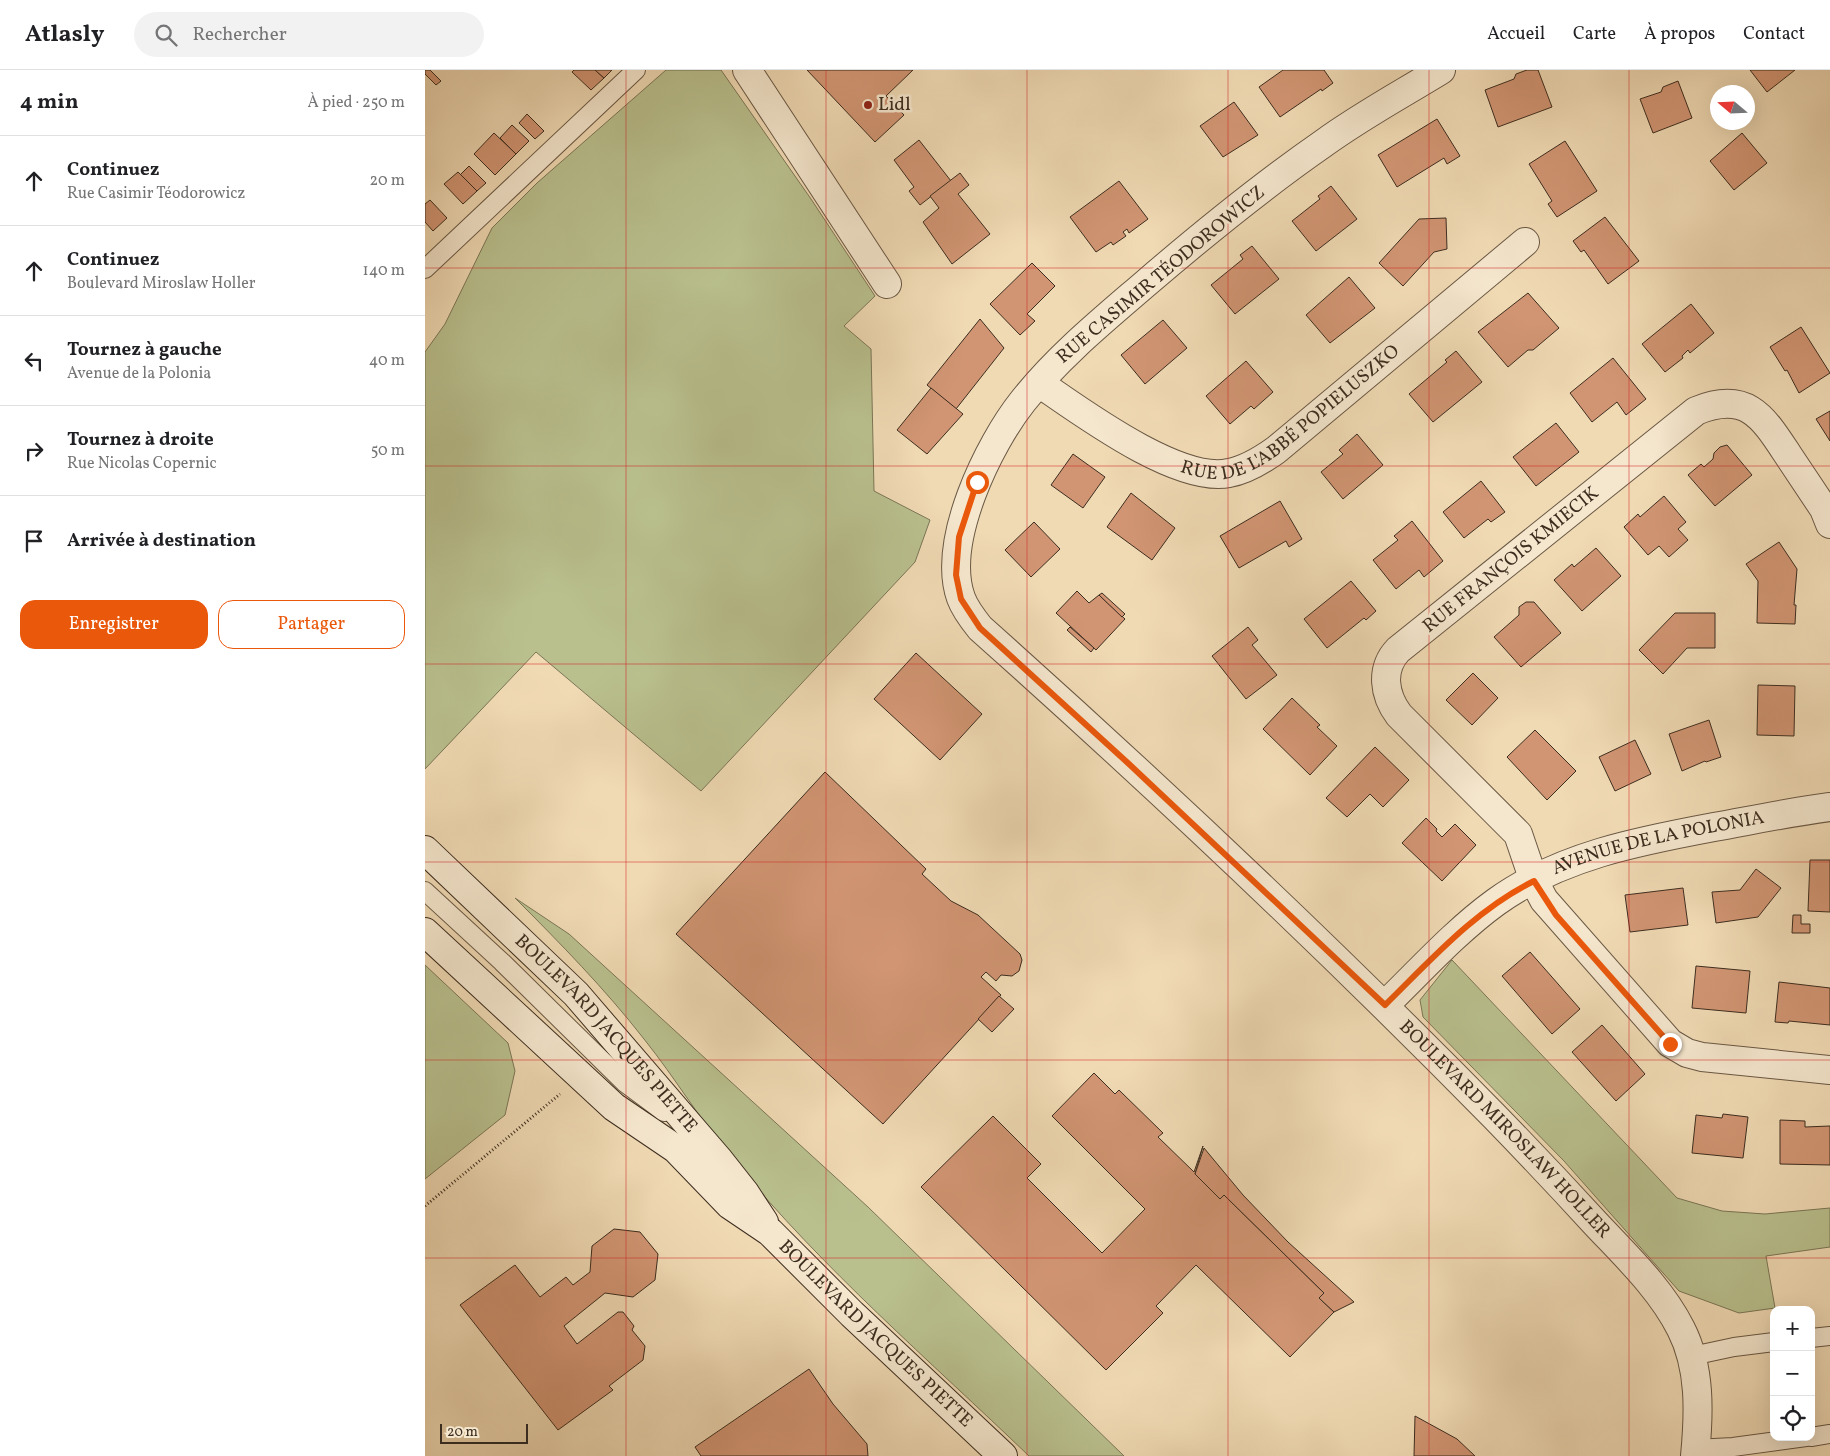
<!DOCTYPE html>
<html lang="fr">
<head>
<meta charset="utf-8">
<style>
  :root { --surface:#fff; --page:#f2f2f2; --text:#202124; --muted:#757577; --line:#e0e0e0; --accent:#ea580c }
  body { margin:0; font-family:Vollkorn,serif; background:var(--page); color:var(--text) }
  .controls { position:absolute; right:15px; bottom:15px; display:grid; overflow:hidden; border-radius:10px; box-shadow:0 5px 20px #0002 }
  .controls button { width:45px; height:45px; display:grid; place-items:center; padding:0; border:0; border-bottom:1px solid var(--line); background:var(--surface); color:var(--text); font:25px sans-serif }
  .compass { position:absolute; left:1285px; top:15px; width:45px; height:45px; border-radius:50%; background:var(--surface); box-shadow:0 5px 20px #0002; rotate:289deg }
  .scale { position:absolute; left:15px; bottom:12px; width:88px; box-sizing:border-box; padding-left:5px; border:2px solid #3d2d1f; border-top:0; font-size:14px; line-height:18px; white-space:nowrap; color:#3d2d1f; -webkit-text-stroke:4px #f5e7ce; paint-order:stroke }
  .stop { position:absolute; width:15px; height:15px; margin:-11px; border:4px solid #ea580c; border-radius:50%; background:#fff }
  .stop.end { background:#ea580c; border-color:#fff; box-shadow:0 1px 5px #0008 }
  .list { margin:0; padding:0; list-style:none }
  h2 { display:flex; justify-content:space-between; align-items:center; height:65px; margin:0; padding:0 20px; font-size:21px }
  h2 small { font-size:16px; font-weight:400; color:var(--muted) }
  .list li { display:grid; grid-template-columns:32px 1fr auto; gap:15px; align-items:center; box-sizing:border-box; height:90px; padding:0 20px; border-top:1px solid var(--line) }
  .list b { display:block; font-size:19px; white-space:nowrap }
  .list p { margin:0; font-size:16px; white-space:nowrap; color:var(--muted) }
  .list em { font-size:16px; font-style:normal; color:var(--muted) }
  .actions { display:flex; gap:10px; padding:15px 20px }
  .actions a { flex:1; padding:11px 0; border:1px solid var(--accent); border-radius:15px; text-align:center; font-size:18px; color:var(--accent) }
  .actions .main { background:var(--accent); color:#fff }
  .icon { flex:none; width:28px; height:28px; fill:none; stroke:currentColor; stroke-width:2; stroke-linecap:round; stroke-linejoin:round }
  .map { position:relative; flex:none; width:1405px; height:1386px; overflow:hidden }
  header { display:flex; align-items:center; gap:30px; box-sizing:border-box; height:70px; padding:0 25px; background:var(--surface); border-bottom:1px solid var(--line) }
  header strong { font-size:24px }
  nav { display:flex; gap:28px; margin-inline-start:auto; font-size:18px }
  .search { width:350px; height:45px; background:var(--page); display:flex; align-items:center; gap:12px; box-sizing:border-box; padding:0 18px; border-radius:28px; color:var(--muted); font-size:19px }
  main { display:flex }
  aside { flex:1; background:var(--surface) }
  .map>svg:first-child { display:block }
  .green { fill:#b9c08e; stroke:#7b7656 }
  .building { fill:#d19573; stroke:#3d2d1f }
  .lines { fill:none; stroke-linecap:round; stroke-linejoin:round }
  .service-casing { stroke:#6a5844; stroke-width:20 }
  .minor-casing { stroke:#6a5844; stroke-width:30 }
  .secondary-casing { stroke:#3d2d1f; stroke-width:30 }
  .path { stroke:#3d2d1f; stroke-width:3; stroke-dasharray:1 2.5; stroke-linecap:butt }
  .service { stroke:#f5e7ce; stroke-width:18 }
  .minor { stroke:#f5e7ce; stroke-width:28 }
  .secondary { stroke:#f5e7ce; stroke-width:28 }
  .route { stroke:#ea580c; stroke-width:6 }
  .grid { fill:none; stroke:#d62828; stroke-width:1; stroke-opacity:0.55 }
  .poi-dot { fill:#8f2418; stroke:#f5e7ce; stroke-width:2 }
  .labels { text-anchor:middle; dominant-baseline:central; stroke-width:5; stroke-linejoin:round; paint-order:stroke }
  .poi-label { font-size:19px; fill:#3d2d1f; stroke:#f5e7ce; text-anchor:start }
  .street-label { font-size:19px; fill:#3d2d1f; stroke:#f5e7ce }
</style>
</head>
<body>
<header>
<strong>Atlasly</strong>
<div class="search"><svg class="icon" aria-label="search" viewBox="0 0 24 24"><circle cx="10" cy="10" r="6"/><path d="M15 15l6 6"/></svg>Rechercher</div>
<nav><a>Accueil</a><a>Carte</a><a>À propos</a><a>Contact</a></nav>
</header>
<main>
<aside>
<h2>4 min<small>À pied · 250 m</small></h2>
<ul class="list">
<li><svg class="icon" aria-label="ahead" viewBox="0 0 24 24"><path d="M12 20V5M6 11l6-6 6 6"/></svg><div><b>Continuez</b><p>Rue Casimir Téodorowicz</p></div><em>20 m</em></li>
<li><svg class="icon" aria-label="ahead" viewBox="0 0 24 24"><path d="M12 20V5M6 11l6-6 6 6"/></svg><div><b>Continuez</b><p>Boulevard Miroslaw Holler</p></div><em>140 m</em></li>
<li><svg class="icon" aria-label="left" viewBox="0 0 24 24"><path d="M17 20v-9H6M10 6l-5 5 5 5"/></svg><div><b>Tournez à gauche</b><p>Avenue de la Polonia</p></div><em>40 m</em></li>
<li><svg class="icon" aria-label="right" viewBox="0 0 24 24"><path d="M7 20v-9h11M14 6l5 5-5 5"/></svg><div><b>Tournez à droite</b><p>Rue Nicolas Copernic</p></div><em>50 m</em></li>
<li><svg class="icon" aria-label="arrive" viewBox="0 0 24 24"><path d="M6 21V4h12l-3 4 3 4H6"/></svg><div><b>Arrivée à destination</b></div></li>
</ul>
<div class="actions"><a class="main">Enregistrer</a><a>Partager</a></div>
</aside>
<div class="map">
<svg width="1405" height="1386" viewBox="0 0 1405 1386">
  <rect width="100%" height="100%" fill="#f0dab4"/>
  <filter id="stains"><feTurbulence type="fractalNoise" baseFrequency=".004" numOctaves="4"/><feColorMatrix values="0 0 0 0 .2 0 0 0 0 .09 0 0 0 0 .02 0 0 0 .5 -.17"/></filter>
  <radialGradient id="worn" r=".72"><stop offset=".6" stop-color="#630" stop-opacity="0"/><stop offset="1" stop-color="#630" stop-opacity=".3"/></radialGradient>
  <g class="green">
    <polygon points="241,0 296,0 386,129 450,226 419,256 446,279 449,421 505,450 490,492 276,721 111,582 0,699 0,282 20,254 67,158 112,113"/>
    <path d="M90 828 144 864 443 1137 699 1386H604C504 1290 398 1199 310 1092 277 1053 251 1009 219 969 180 919 135 873 90 828Z"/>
    <polygon points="1027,890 1252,1128 1297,1141 1340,1144 1405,1138 1405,1177 1341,1186 1350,1238 1314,1243 1254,1221 1139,1091 998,947 995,930"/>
    <polygon points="0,895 83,973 90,1001 80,1045 0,1109"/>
  </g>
  <g class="building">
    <polygon points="0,0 5,0 16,11 11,15 0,4"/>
    <polygon points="149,0 170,0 179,8 166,20 147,2"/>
    <polygon points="170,0 187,0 179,8"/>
    <polygon points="382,0 488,0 461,26 479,45 450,72"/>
    <polygon points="858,0 899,0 908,13 897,21 896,19 855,47 834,17"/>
    <polygon points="1102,0 1113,0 1127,37 1073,57 1060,20 1089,9 1091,4"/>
    <polygon points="1325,0 1370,0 1342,22"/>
    <polygon points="1253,11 1267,48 1228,63 1215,29 1236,22 1238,17"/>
    <polygon points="809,32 833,65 798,87 775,56"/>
    <polygon points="102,44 119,61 110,69 94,53"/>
    <polygon points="1012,49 1035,86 1022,94 1019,88 972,117 953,85"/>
    <polygon points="87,55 104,71 91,84 75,68"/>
    <polygon points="69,63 91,84 70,105 49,84"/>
    <polygon points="1317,63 1342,93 1309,120 1285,91"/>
    <polygon points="494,70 526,111 495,135 484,121 489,117 469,90"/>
    <polygon points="1140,71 1172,121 1132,147 1123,134 1127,131 1104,94"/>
    <polygon points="44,96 61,113 52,121 35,105"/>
    <polygon points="33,102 52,121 38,134 19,114"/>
    <polygon points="535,103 544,115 533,124 565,164 527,194 498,152 514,138 505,126"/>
    <polygon points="694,111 723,149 704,163 702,159 698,162 701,166 688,175 686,172 671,182 645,147"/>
    <polygon points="906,116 932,149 891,181 867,151 895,129 893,126"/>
    <polygon points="5,130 22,148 8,161 0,152 0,134"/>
    <polygon points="1180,147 1214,191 1183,214 1159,180 1156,182 1148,171"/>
    <polygon points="1021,148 1022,179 1009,182 978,216 954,193 994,149"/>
    <polygon points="827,176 854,209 810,244 786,215 818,189 815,185"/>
    <polygon points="607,193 630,216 602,244 610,251 595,265 565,234"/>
    <polygon points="924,207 950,238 905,273 881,245"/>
    <polygon points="1103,223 1134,258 1108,280 1103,280 1083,297 1053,262"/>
    <polygon points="1266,234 1289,263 1265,283 1263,280 1257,286 1258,288 1240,302 1217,274"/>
    <polygon points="555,249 579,278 531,339 502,315"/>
    <polygon points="738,250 762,278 720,314 696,285"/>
    <polygon points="1376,257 1405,303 1374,323 1362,300 1360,301 1345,277"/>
    <polygon points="1031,281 1057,312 1008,352 984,324 1022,292 1020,290"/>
    <polygon points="1188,288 1221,329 1201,345 1192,332 1167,352 1145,323"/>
    <polygon points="821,291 848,322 829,339 826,336 805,354 781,326"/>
    <polygon points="506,318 538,344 502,384 472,360"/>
    <polygon points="1405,341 1405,371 1391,349"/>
    <polygon points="1131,353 1154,382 1111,416 1088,387"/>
    <polygon points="932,364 958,395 918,429 896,402 918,384 914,380"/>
    <polygon points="1302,375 1327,405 1290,436 1263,405 1276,394 1279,397 1288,389 1289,383 1295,377"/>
    <polygon points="648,384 680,407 658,438 626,415"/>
    <polygon points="1056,411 1080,442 1066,452 1063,449 1039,468 1018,442"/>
    <polygon points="706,423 750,458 727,490 682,457"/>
    <polygon points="1239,426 1261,452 1253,459 1263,470 1244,487 1234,476 1223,485 1199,457 1213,444 1215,447"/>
    <polygon points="855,431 877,469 864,477 861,471 814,498 795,466"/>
    <polygon points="987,451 1018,491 999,507 994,500 971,519 948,490 973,470 969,466"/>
    <polygon points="609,452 635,479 606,507 580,480"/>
    <polygon points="1354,472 1372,499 1369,535 1371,535 1370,554 1332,553 1333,511 1321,494"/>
    <polygon points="1171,478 1196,506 1157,541 1129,510 1147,494 1149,497"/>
    <polygon points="926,511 951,541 941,550 939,548 902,578 879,549"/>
    <polygon points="652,521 664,533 674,525 700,549 671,580 631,543"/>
    <polygon points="677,523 700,544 697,547 674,525"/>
    <polygon points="1101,532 1109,532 1136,563 1096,597 1069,567 1094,545 1094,537"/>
    <polygon points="1250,543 1290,543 1290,578 1262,578 1238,604 1214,580"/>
    <polygon points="645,557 669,578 666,582 642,560"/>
    <polygon points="823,557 833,570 827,575 852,605 821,629 787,586"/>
    <polygon points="491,583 557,644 515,690 449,629"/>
    <polygon points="1048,603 1073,628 1047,655 1021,630"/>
    <polygon points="1333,615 1370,616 1369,666 1332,665"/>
    <polygon points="867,628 895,655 892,657 912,676 885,705 838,659"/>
    <polygon points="1284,650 1296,687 1281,692 1280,691 1257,701 1244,664"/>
    <polygon points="1110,660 1151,701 1122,730 1082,687"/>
    <polygon points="1210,670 1226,704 1190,721 1174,687"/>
    <polygon points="950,677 984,710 958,737 945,724 922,747 901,728"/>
    <polygon points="400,702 501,799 497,804 526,831 553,845 595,884 597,890 594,901 587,906 576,905 571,911 561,902 556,907 576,925 458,1054 251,864"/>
    <polygon points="1001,748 1012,759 1011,761 1017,767 1030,754 1051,775 1017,811 977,773"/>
    <polygon points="1385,790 1405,790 1405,842 1383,841"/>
    <polygon points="1331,799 1356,818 1333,847 1291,853 1287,822 1315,820"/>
    <polygon points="1258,818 1263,855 1205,862 1200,825"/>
    <polygon points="1368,845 1376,845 1376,854 1385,854 1385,863 1367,863"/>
    <polygon points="1105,882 1155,939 1127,964 1077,906"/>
    <polygon points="1271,896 1325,901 1321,943 1267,938"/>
    <polygon points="1354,912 1405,918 1405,955 1364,951 1363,953 1350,952"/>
    <polygon points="574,926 589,939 567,962 553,949"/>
    <polygon points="1177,955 1220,1004 1191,1031 1147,982"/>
    <polygon points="669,1003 690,1024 694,1020 738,1063 733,1067 769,1102 778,1076 770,1104 795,1129 799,1125 899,1223 894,1228 909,1242 865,1287 771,1195 731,1236 738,1243 681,1300 496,1117 568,1046 616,1094 602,1108 677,1183 720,1139 627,1046"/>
    <polygon points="1298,1044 1323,1047 1318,1088 1267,1083 1271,1045 1297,1048"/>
    <polygon points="1355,1050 1380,1051 1380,1057 1405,1056 1405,1095 1355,1094"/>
    <polygon points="779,1078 818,1125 863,1172 929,1232 909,1242 894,1228 899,1223 799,1125 795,1129 770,1104"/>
    <polygon points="189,1159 215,1162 233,1184 230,1210 208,1227 180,1223 139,1256 152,1274 193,1242 198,1242 209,1256 207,1260 220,1276 218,1290 184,1316 188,1320 133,1360 35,1235 90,1195 115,1227 141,1207 148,1215 165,1202 167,1176"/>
    <polygon points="384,1299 408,1334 442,1374 443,1386 276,1386 270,1377"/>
    <polygon points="990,1346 1032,1369 1050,1386 989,1386"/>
  </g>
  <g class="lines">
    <defs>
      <g id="service">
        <polyline points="0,199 211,0"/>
        <polyline points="0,821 77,892 200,1013 239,1042"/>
        <polyline points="1386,1268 1405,1266"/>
        <polyline points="1267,1286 1309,1277 1349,1272"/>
        <polyline points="1386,1367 1405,1364"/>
        <polyline points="1270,1379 1308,1377 1381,1367"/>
      </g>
      <g id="minor">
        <polyline points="322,0 462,214"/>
        <path id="s1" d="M1016 0C977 24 936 46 899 73 837 116 777 165 720 214 677 251 633 287 598 331 563 375 516 472 536 528 540 539 547 548 555 558 731 715 904 878 1070 1047 1104 1082 1138 1118 1171 1154 1201 1186 1236 1219 1256 1259 1276 1298 1274 1344 1270 1386"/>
        <path id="s2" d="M614 313C655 341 753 414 804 403 821 400 837 390 851 380L1100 172"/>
        <path d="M1405 454 1399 439C1387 421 1375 403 1363 385 1338 347 1322 320 1271 341L973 580C955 599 959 625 974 645L1093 764 1109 811 1119 830 1245 973 1262 983 1277 987 1405 1000"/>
        <path id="s3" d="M960 935C996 900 1031 861 1071 832 1135 786 1214 771 1289 757 1328 750 1366 742 1405 737"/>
      </g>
      <g id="secondary">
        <path id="s4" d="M0 780 151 924 294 1090 320 1123 339 1152"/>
        <path id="s5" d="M0 862 189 1037 251 1079 305 1135 345 1162 427 1244 578 1386"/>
      </g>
    </defs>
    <use href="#service" class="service-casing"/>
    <use href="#minor" class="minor-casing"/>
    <use href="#secondary" class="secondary-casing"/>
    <polyline class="path" points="0,1136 135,1024"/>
    <use href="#service" class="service"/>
    <use href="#minor" class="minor"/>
    <use href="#secondary" class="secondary"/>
  </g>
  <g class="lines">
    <path class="route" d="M552 412 534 467 531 505 536 529 555 558 704 694 960 935C1006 890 1050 840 1109 811L1131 845 1245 974"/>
  </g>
  <path class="grid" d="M201 0V1386M401 0V1386M602 0V1386M803 0V1386M1004 0V1386M1204 0V1386M0 198H1405M0 396H1405M0 594H1405M0 792H1405M0 990H1405M0 1188H1405"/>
  <circle class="poi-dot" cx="443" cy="35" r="5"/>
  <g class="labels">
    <g class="poi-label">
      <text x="453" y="35">Lidl</text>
    </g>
    <g class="street-label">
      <text transform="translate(736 205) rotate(-40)">RUE CASIMIR TÉODOROWICZ</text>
      <text stroke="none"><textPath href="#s2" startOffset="295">RUE DE L'ABBÉ POPIELUSZKO</textPath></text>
      <text transform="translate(1086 490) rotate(-39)">RUE FRANÇOIS KMIECIK</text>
      <text stroke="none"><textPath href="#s3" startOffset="326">AVENUE DE LA POLONIA</textPath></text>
      <text stroke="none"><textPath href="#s4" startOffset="258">BOULEVARD JACQUES PIETTE</textPath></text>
      <text stroke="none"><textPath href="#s1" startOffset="1510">BOULEVARD MIROSLAW HOLLER</textPath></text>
      <text stroke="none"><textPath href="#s5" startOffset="605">BOULEVARD JACQUES PIETTE</textPath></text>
    </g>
  </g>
  <rect width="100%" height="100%" filter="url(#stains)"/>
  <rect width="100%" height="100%" fill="url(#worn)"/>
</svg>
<div class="controls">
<button>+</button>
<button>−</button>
<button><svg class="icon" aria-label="locate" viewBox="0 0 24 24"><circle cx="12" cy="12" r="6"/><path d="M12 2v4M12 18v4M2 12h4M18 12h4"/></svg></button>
</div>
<svg class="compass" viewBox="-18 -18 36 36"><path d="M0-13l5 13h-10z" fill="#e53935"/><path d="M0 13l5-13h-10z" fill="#757577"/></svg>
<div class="scale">20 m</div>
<div class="stop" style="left:552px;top:412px"></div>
<div class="stop end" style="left:1245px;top:974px"></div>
</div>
</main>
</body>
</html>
